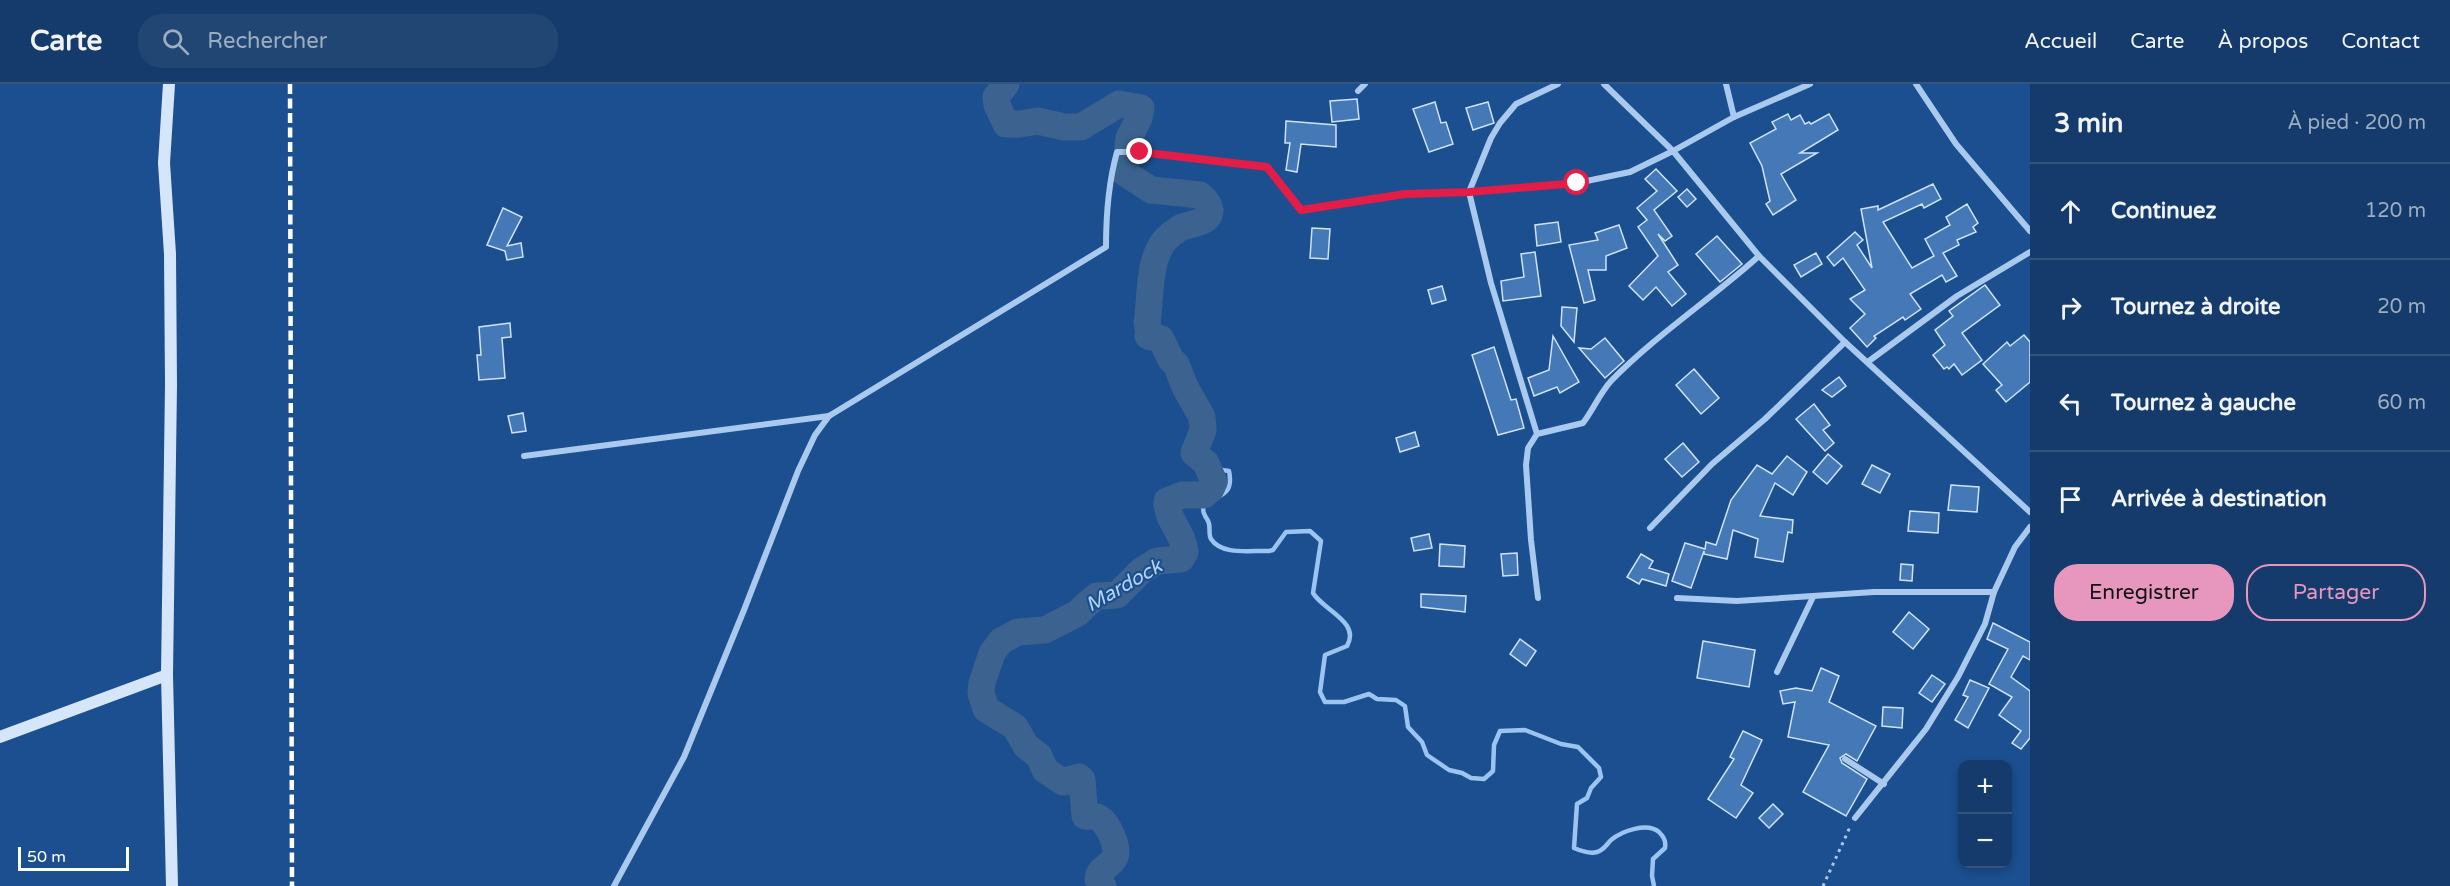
<!DOCTYPE html>
<html lang="fr">
<head>
<meta charset="utf-8">
<style>
  :root { --surface:#143b6b; --page:#214673; --text:#f1f3f6; --muted:#9dadc1; --line:#33557e; --accent:#e797bd }
  body { margin:0; font-family:"Varela Round",sans-serif; background:var(--page); color:var(--text) }
  .controls { position:absolute; right:18px; bottom:18px; display:grid; overflow:hidden; border-radius:12px; box-shadow:0 3px 9px #0003 }
  .controls button { width:54px; height:54px; display:grid; place-items:center; padding:0; border:0; border-bottom:2px solid var(--line); background:var(--surface); color:var(--text); font:30px sans-serif }
  .scale { position:absolute; left:18px; bottom:15px; width:111px; box-sizing:border-box; padding-left:6px; border:3px solid #fff; border-top:0; font-size:16px; line-height:21px; white-space:nowrap; color:#fff; -webkit-text-stroke:4px #1b4f8f; paint-order:stroke }
  .stop { position:absolute; width:18px; height:18px; margin:-14px; border:4px solid #e11d48; border-radius:50%; background:#fff }
  .stop.end { background:#e11d48; border-color:#fff; box-shadow:0 2px 6px #0008 }
  .list { margin:0; padding:0; list-style:none }
  h2 { display:flex; justify-content:space-between; align-items:center; height:78px; margin:0; padding:0 24px; font-size:26px }
  h2 small { font-size:20px; font-weight:400; color:var(--muted) }
  .list li { display:grid; grid-template-columns:39px 1fr auto; gap:18px; align-items:center; box-sizing:border-box; height:96px; padding:0 24px; border-top:2px solid var(--line) }
  .list b { display:block; font-size:22px; white-space:nowrap }
  .list em { font-size:20px; font-style:normal; color:var(--muted) }
  .actions { display:flex; gap:12px; padding:18px 24px }
  .actions a { flex:1; padding:14px 0; border:2px solid var(--accent); border-radius:24px; text-align:center; font-size:21px; color:var(--accent) }
  .actions .main { background:var(--accent); color:#111 }
  .icon { flex:none; width:33px; height:33px; fill:none; stroke:currentColor; stroke-width:2; stroke-linecap:round; stroke-linejoin:round }
  .map { position:relative; flex:none; width:2030px; height:802px; overflow:hidden }
  header { display:flex; align-items:center; gap:36px; box-sizing:border-box; height:84px; padding:0 30px; background:var(--surface); border-bottom:2px solid var(--line) }
  header strong { font-size:28px }
  nav { display:flex; gap:33px; margin-inline-start:auto; font-size:21px }
  .search { width:420px; height:54px; background:var(--page); display:flex; align-items:center; gap:15px; box-sizing:border-box; padding:0 21px; border-radius:24px; color:var(--muted); font-size:22px }
  main { display:flex }
  aside { flex:1; background:var(--surface) }
  .map>svg:first-child { display:block }
  .lines { fill:none; stroke-linecap:round; stroke-linejoin:round }
  .stream { stroke:#9cc4f0; stroke-width:4.5 }
  .river { stroke:#3c6290; stroke-width:27 }
  .building { fill:#4478b7; stroke:#cfe3fa; stroke-width:1.5 }
  .path { stroke:#a9c9ee; stroke-width:3; stroke-dasharray:3 4.5; stroke-linecap:butt }
  .street { stroke:#a9c9ee; stroke-width:6 }
  .secondary { stroke:#d6e6fa; stroke-width:12 }
  .rail { stroke:#fff; stroke-width:4.5; stroke-dasharray:10 4.5; stroke-linecap:butt }
  .route { stroke:#e11d48; stroke-width:8 }
  .labels { text-anchor:middle; dominant-baseline:central; stroke-width:4.5; stroke-linejoin:round; paint-order:stroke }
  .water-label { font-size:20px; font-style:italic; fill:#b5d3f5; stroke:#1b4f8f }
</style>
</head>
<body>
<header>
<strong>Carte</strong>
<div class="search"><svg class="icon" aria-label="search" viewBox="0 0 24 24"><circle cx="10" cy="10" r="6"/><path d="M15 15l6 6"/></svg>Rechercher</div>
<nav><a>Accueil</a><a>Carte</a><a>À propos</a><a>Contact</a></nav>
</header>
<main>
<div class="map">
<svg width="2030" height="802" viewBox="0 0 2030 802">
  <rect width="100%" height="100%" fill="#1b4f8f"/>
  <g class="lines">
    <path class="stream" d="M1208 384 1229 387C1235 416 1213 409 1203 424 1203 431 1205 431 1208 437 1211 442 1208 450 1211 455 1222 472 1252 466 1269 467L1273 466 1286 448 1310 447 1321 457 1313 509C1323 526 1361 538 1347 562L1325 571 1320 608 1325 618H1344L1369 610 1377 615 1396 616 1405 622 1408 643 1422 658 1427 671 1449 686 1462 689 1471 694 1484 695 1493 687 1494 661 1500 647 1525 646 1561 660 1578 663 1599 684 1601 693 1591 704 1587 714 1577 720 1574 764C1581 767 1590 770 1597 768 1604 766 1606 761 1611 756 1622 747 1647 738 1659 748 1664 753 1666 757 1665 764L1653 775 1652 792 1654 802"/>
    <path class="river" d="M1006 0 996 13 997 21 1006 40H1020L1038 37 1064 43H1081L1119 20 1141 24 1139 34 1129 54 1125 89 1151 106 1200 111C1205 115 1209 119 1210 126 1210 140 1190 139 1180 144 1175 147 1169 152 1165 156 1148 176 1151 214 1147 239L1149 247 1148 252 1161 255 1171 276 1176 280 1185 303 1202 333 1203 346 1194 369 1206 379 1214 398 1211 405 1204 411H1182L1167 417C1166 436 1184 449 1185 468L1181 475 1157 477 1141 487 1117 511 1097 512 1087 520 1078 529 1045 546 1018 548 1001 557 992 569 982 599 981 609 986 625 1015 643 1026 662 1039 672 1045 686 1063 698 1079 693 1082 696 1085 732C1089 733 1095 731 1099 734 1108 739 1119 763 1115 773 1110 783 1099 784 1098 795L1103 802"/>
  </g>
  <g class="building">
    <polygon points="1357,15 1359,35 1332,38 1330,17"/>
    <polygon points="1435,18 1441,39 1446,38 1453,60 1429,68 1413,25"/>
    <polygon points="1488,18 1494,39 1473,46 1466,24"/>
    <polygon points="1788,30 1791,36 1800,31 1805,40 1809,38 1811,40 1829,30 1838,46 1800,69 1817,69 1781,90 1796,116 1773,131 1766,120 1770,117 1762,82 1750,59 1776,45 1772,38"/>
    <polygon points="1286,37 1336,41 1336,63 1301,60 1297,88 1286,86 1290,59 1285,59"/>
    <polygon points="1656,85 1677,107 1654,126 1672,152 1665,157 1658,150 1678,181 1668,188 1686,210 1672,222 1656,203 1643,216 1629,202 1658,172 1638,143 1647,136 1637,124 1657,107 1645,95"/>
    <polygon points="1933,100 1941,115 1924,124 1922,120 1883,138 1912,184 1934,172 1925,155 1950,141 1946,133 1967,120 1978,139 1973,143 1976,148 1957,156 1959,161 1943,169 1957,192 1946,198 1942,191 1910,210 1921,225 1905,236 1903,233 1874,252 1876,254 1867,263 1850,244 1865,230 1850,215 1865,206 1843,174 1834,182 1827,173 1855,148 1863,156 1857,161 1872,184 1861,125 1878,122 1878,126"/>
    <polygon points="1687,105 1696,115 1687,123 1678,113"/>
    <polygon points="503,124 522,133 507,162 521,159 523,173 507,176 505,167 487,161"/>
    <polygon points="1558,138 1561,158 1537,162 1535,141"/>
    <polygon points="1619,141 1627,164 1606,172 1606,186 1588,186 1595,216 1584,219 1569,161 1598,156 1595,149"/>
    <polygon points="1312,144 1330,145 1328,175 1310,174"/>
    <polygon points="1717,152 1742,180 1720,198 1696,170"/>
    <polygon points="1535,168 1541,212 1503,217 1501,197 1524,193 1521,170"/>
    <polygon points="1816,169 1822,180 1801,193 1794,181"/>
    <polygon points="1985,201 2000,221 1962,249 1982,276 1962,291 1954,280 1949,285 1947,283 1944,285 1933,271 1945,261 1935,246 1953,232 1949,227"/>
    <polygon points="1442,202 1446,216 1432,220 1428,206"/>
    <polygon points="1562,223 1577,224 1574,258 1561,242"/>
    <polygon points="510,239 511,253 502,254 505,294 479,296 477,271 481,271 479,243"/>
    <polygon points="2024,251 2030,258 2030,298 2006,318 1996,306 2002,301 1983,280 2007,258 2010,262"/>
    <polygon points="1553,252 1579,298 1560,309 1557,303 1534,312 1528,294 1549,286"/>
    <polygon points="1605,254 1624,277 1605,294 1579,264 1591,265"/>
    <polygon points="1494,263 1511,316 1516,315 1524,344 1498,351 1472,271"/>
    <polygon points="1694,285 1719,314 1701,330 1676,301"/>
    <polygon points="1839,293 1846,302 1832,313 1822,306"/>
    <polygon points="1814,320 1830,341 1823,346 1834,359 1825,367 1796,335"/>
    <polygon points="523,329 526,347 512,349 508,332"/>
    <polygon points="1415,348 1419,362 1400,368 1396,354"/>
    <polygon points="1683,359 1699,378 1682,393 1665,375"/>
    <polygon points="1828,370 1842,382 1827,400 1813,388"/>
    <polygon points="1787,372 1807,388 1793,411 1775,399 1760,432 1793,436 1792,449 1788,448 1783,478 1755,473 1758,455 1733,446 1727,475 1704,470 1704,467 1691,504 1672,497 1685,459 1705,465 1706,458 1716,461 1731,416 1757,381 1772,390"/>
    <polygon points="1872,381 1890,390 1880,409 1862,400"/>
    <polygon points="1951,401 1979,403 1977,428 1948,426"/>
    <polygon points="1910,427 1939,429 1938,449 1908,447"/>
    <polygon points="1429,450 1432,464 1414,467 1411,454"/>
    <polygon points="1440,460 1465,462 1464,483 1439,482"/>
    <polygon points="1517,469 1518,491 1503,492 1501,470"/>
    <polygon points="1641,470 1653,477 1649,484 1669,490 1666,502 1642,495 1639,500 1627,493"/>
    <polygon points="1901,480 1913,481 1912,497 1900,496"/>
    <polygon points="1421,510 1466,512 1465,528 1421,523"/>
    <polygon points="1909,528 1929,545 1913,565 1893,548"/>
    <polygon points="1993,539 2030,558 2030,576 2023,572 2011,593 2030,607 2030,654 2021,665 2012,659 2021,647 1999,631 2012,613 1989,600 2008,565 1987,555"/>
    <polygon points="1520,555 1536,567 1526,582 1510,570"/>
    <polygon points="1703,557 1755,566 1749,603 1697,594"/>
    <polygon points="1821,584 1839,592 1829,618 1876,642 1857,677 1846,670 1840,674 1842,679 1867,695 1846,732 1803,708 1829,661 1788,653 1795,618 1783,620 1780,607 1796,604 1812,607"/>
    <polygon points="1932,591 1945,600 1932,618 1919,609"/>
    <polygon points="1970,596 1989,604 1968,644 1955,636 1968,613 1963,611"/>
    <polygon points="1883,623 1903,624 1902,644 1882,642"/>
    <polygon points="1743,647 1762,656 1741,701 1753,709 1736,734 1708,715 1734,675 1730,673"/>
    <polygon points="1773,720 1783,730 1769,744 1759,734"/>
  </g>
  <g class="lines">
    <polyline class="path" points="1823,802 1851,741"/>
    <g class="street">
      <polyline points="1604,0 1673,67 1759,172 1845,258 2030,428"/>
      <polyline points="1726,0 1734,33"/>
      <polyline points="1916,0 1956,60 2030,147"/>
      <polyline points="1358,7 1365,0"/>
      <polyline points="1869,277 1957,212 2030,168"/>
      <path d="M1537 350 1583 339C1593 326 1600 309 1611 297 1656 251 1711 215 1759 172"/>
      <path d="M524 372 829 332 1106 163C1106 130 1108 100 1117 68H1140L1267 83 1301 126 1405 110 1469 108 1577 99 1630 88 1673 67 1734 33 1810 0"/>
      <polyline points="1650,444 1712,380 1765,335 1845,258"/>
      <polyline points="1538,514 1531,456 1526,381 1528,364 1537,350 1491,199 1469,108 1491,54 1500,39 1516,20 1558,0"/>
      <polyline points="1677,514 1737,517 1874,508 1994,508"/>
      <polyline points="1777,588 1813,513"/>
      <polyline points="1845,675 1884,700"/>
      <polyline points="1855,734 1926,645 1958,593 1985,540 1994,508 2015,463 2030,443"/>
      <polyline points="614,802 684,673 744,526 798,387 815,351 829,332"/>
    </g>
    <g class="secondary">
      <polyline points="169,0 164,79 170,170 171,301 167,591 172,802"/>
      <polyline points="0,653 167,591"/>
    </g>
    <polyline class="rail" points="290,0 292,802"/>
  </g>
  <g class="lines">
    <polyline class="route" points="1140,68 1267,83 1301,126 1405,110 1469,108 1577,99"/>
  </g>
  <g class="labels">
    <g class="water-label">
      <text transform="translate(1124 502) rotate(-30)">Mardock</text>
    </g>
  </g>
</svg>
<div class="controls">
<button>+</button>
<button>−</button>
</div>
<div class="scale">50 m</div>
<div class="stop" style="left:1577px;top:99px"></div>
<div class="stop end" style="left:1140px;top:68px"></div>
</div>
<aside>
<h2>3 min<small>À pied · 200 m</small></h2>
<ul class="list">
<li><svg class="icon" aria-label="ahead" viewBox="0 0 24 24"><path d="M12 20V5M6 11l6-6 6 6"/></svg><div><b>Continuez</b></div><em>120 m</em></li>
<li><svg class="icon" aria-label="right" viewBox="0 0 24 24"><path d="M7 20v-9h11M14 6l5 5-5 5"/></svg><div><b>Tournez à droite</b></div><em>20 m</em></li>
<li><svg class="icon" aria-label="left" viewBox="0 0 24 24"><path d="M17 20v-9H6M10 6l-5 5 5 5"/></svg><div><b>Tournez à gauche</b></div><em>60 m</em></li>
<li><svg class="icon" aria-label="arrive" viewBox="0 0 24 24"><path d="M6 21V4h12l-3 4 3 4H6"/></svg><div><b>Arrivée à destination</b></div></li>
</ul>
<div class="actions"><a class="main">Enregistrer</a><a>Partager</a></div>
</aside>
</main>
</body>
</html>
